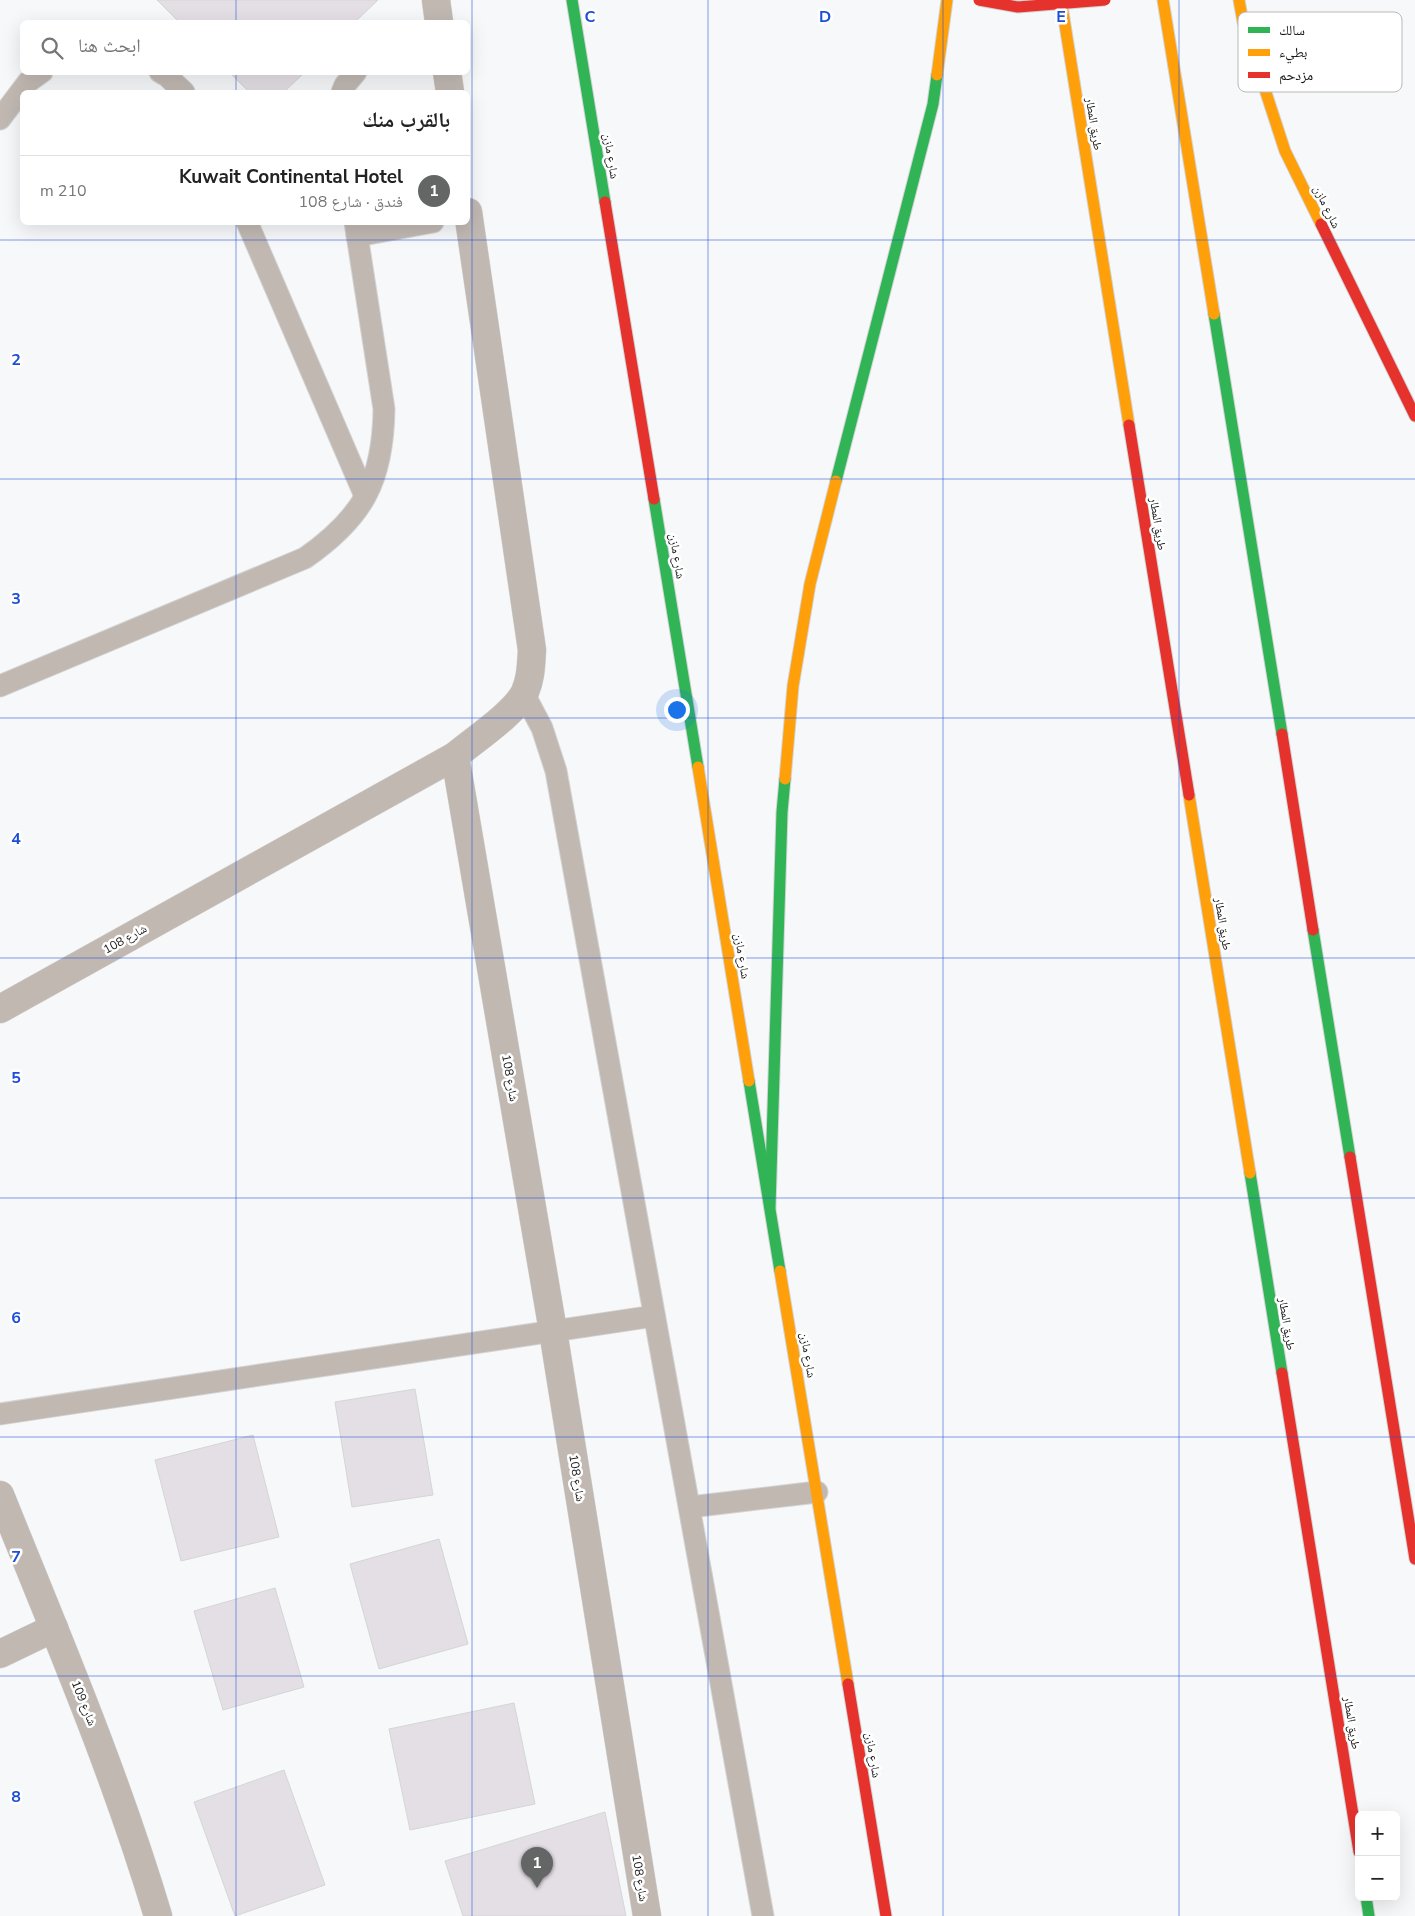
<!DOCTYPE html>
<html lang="ar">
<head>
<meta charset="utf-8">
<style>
  :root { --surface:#fff; --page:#f2f2f2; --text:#222; --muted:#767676; --line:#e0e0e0; --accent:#646565 }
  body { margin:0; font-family:"Nunito Sans","Noto Naskh Arabic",sans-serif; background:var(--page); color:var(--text); direction:rtl }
  .controls { position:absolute; right:15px; bottom:15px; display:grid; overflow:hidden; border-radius:8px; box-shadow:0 5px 20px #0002 }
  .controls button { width:45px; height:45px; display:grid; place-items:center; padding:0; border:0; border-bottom:1px solid var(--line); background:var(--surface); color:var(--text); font:25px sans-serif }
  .you { position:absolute; left:676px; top:709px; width:18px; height:18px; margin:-12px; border:4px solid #fff; border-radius:50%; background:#1a73e8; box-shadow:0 0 0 8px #1a73e833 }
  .badge { display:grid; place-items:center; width:32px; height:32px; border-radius:50%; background:var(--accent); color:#fff; font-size:16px; font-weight:700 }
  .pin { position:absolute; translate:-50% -41px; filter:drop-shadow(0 1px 2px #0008) }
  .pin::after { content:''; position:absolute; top:26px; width:18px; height:15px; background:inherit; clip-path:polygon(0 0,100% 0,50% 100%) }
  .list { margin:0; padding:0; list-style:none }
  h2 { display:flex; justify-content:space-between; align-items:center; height:65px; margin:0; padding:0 20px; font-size:21px }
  h2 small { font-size:16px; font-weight:400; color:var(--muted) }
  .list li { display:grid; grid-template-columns:32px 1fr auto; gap:15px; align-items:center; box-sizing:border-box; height:70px; padding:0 20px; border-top:1px solid var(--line) }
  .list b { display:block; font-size:19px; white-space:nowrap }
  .list p { margin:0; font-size:16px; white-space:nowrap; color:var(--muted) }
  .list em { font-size:16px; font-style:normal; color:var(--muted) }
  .icon { flex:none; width:28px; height:28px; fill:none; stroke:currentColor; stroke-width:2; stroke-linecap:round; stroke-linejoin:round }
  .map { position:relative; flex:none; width:1415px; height:1916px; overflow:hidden; direction:ltr }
  .search { position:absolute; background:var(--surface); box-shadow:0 5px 20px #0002; left:20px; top:20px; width:450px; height:55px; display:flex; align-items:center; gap:12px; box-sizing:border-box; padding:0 18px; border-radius:8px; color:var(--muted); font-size:19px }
  .panel { position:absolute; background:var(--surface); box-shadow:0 5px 20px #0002; left:20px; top:90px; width:450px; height:135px; border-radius:8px; direction:rtl }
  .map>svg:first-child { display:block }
  .building { fill:#e4dfe5; stroke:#d4d5d5 }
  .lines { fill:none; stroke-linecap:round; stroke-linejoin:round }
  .lane-casing { stroke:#d3d4d5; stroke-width:23 }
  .street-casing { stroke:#d3d4d5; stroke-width:29 }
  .fast-casing { stroke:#d3d4d5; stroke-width:13 }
  .slow-casing { stroke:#d3d4d5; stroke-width:13 }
  .jam-casing { stroke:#d3d4d5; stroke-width:13 }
  .lane { stroke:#c1b8b2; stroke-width:21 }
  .street { stroke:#c1b8b2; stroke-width:28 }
  .fast { stroke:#30b455; stroke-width:11 }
  .slow { stroke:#ff9f0a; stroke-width:11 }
  .jam { stroke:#e5322d; stroke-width:11 }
  .jam-bridge-casing { stroke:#d3d4d5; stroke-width:13; stroke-linecap:butt }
  .jam-bridge { stroke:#e5322d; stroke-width:11 }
  .grid { fill:none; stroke:#1d4ed8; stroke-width:1; stroke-opacity:0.55 }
  .labels { text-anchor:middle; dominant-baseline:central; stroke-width:5; stroke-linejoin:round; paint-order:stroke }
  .street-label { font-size:12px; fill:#151616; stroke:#fff }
  .key { fill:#fff; stroke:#b9b9b9; stroke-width:1 }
  .key-label { font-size:14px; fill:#151616 }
  .grid-label { font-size:16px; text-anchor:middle; font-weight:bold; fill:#1d4ed8; stroke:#fff; stroke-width:5; stroke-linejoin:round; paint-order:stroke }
</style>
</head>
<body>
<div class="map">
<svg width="1415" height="1916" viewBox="0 0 1415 1916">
  <rect width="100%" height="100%" fill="#f7f8f9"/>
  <g class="building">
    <polygon points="157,0 378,0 355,22 179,22"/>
    <polygon points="229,72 305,72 284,92 249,92"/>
    <polygon points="415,1389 433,1495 352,1507 335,1402"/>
    <polygon points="253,1435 279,1537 181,1561 155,1460"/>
    <polygon points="439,1539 468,1644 379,1669 350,1564"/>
    <polygon points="275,1588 304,1687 223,1710 194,1611"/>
    <polygon points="514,1703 535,1804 410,1830 389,1729"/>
    <polygon points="284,1770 325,1885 235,1916 194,1802"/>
    <polygon points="605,1812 626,1916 463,1916 445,1861"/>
  </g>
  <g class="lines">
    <defs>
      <g id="lane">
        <polyline points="160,72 167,76 184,92"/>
        <polyline points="342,92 345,85 356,72"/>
        <polyline points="0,119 28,82 42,72"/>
        <polyline points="247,222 365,496"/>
        <polyline points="357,236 433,222"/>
        <path d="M0 686 305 558C364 517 383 480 384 409L355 222"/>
        <polyline points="524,694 542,728 556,771 763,1916"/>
        <polyline points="0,1414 654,1316"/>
        <polyline points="690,1507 817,1492"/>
      </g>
      <g id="street">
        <polyline points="436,0 439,22"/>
        <polyline points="447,72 450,92"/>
        <polyline points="455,756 553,1331 647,1916"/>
        <path d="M0 1009 455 756C474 740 515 713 525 692 531 678 531 665 532 650L468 212"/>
        <path d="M0 1495C56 1634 115 1772 158 1916"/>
        <polyline points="0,1654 54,1628"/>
      </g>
      <g id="fast">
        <polyline points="572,0 605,202"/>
        <polyline points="1214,314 1282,734"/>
        <polyline points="836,481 933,104 937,75"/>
        <polyline points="654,499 698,767"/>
        <polyline points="1313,930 1350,1157"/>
        <polyline points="749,1081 780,1271"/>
        <polyline points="1250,1173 1282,1373"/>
        <polyline points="770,1207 782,812 785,779"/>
        <polyline points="1366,1897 1369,1916"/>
      </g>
      <g id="slow">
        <polyline points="1061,0 1129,425"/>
        <polyline points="1163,0 1214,314"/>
        <polyline points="1239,0 1243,22 1285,151 1321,224"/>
        <polyline points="937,75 947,0"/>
        <polyline points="698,767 749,1081"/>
        <polyline points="785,779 793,686 810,584 836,481"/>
        <polyline points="1189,795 1250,1173"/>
        <polyline points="780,1271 848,1684"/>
      </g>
      <g id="jam">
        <polyline points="605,202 654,499"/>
        <polyline points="1321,224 1415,416"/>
        <polyline points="1129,425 1189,795"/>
        <polyline points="1282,734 1313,930"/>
        <polyline points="1350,1157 1415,1559"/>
        <polyline points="1282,1373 1359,1852"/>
        <polyline points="848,1684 886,1916"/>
      </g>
    </defs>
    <use href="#lane" class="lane-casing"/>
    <use href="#street" class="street-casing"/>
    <use href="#fast" class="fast-casing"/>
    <use href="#slow" class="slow-casing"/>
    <use href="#jam" class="jam-casing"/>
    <use href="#lane" class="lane"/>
    <use href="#street" class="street"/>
    <use href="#fast" class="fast"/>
    <use href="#slow" class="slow"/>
    <use href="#jam" class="jam"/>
    <defs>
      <polyline id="jam-bridge" points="979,0 1018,7 1105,0"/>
    </defs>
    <use href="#jam-bridge" class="jam-bridge-casing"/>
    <use href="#jam-bridge" class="jam-bridge"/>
  </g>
  <path class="grid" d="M236 0V22M472 0V1916M708 0V1916M943 0V1916M1179 0V1916M236 72V92M236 222V1916M0 240H1415M0 479H1415M0 718H1415M0 958H1415M0 1198H1415M0 1437H1415M0 1676H1415"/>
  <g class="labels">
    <g class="street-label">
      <text transform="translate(1094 124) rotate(81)">طريق المطار</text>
      <text transform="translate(611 156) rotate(81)">شارع مازن</text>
      <text transform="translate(1327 207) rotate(64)">شارع مازن</text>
      <text transform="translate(1158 524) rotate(81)">طريق المطار</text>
      <text transform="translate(677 556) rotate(81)">شارع مازن</text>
      <text transform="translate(1223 924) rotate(81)">طريق المطار</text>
      <text transform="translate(125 939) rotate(-29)">شارع 108</text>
      <text transform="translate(742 956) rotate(81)">شارع مازن</text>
      <text transform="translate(510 1078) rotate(80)">شارع 108</text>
      <text transform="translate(1287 1324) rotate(81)">طريق المطار</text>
      <text transform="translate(808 1355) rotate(81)">شارع مازن</text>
      <text transform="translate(577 1478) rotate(81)">شارع 108</text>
      <text transform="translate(84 1703) rotate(68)">شارع 109</text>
      <text transform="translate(1352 1723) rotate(81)">طريق المطار</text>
      <text transform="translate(873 1755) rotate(81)">شارع مازن</text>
      <text transform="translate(640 1878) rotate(81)">شارع 108</text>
    </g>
  </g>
  <rect x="1238" y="12" width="164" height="80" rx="8" class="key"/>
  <rect x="1248" y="27" width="22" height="6" fill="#30b455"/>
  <rect x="1248" y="49" width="22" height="7" fill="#ff9f0a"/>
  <rect x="1248" y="72" width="22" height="6" fill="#e5322d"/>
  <g class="key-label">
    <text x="1279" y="35">سالك</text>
    <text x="1279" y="57">بطيء</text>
    <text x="1279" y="80">مزدحم</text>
  </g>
  <g class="grid-label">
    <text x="590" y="22">C</text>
    <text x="825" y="22">D</text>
    <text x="1061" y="22">E</text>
    <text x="16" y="365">2</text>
    <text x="16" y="604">3</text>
    <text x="16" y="844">4</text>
    <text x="16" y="1083">5</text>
    <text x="16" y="1323">6</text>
    <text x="16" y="1562">7</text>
    <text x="16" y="1802">8</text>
  </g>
</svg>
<div class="controls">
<button>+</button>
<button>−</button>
</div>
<div class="you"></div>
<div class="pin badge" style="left:537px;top:1888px">1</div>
<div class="search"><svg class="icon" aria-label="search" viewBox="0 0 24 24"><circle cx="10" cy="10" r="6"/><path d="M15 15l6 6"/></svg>ابحث هنا</div>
<section class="panel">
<h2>بالقرب منك<small></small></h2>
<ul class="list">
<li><span class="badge">1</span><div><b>Kuwait Continental Hotel</b><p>فندق · شارع 108</p></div><em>210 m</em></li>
</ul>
</section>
</div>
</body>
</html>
